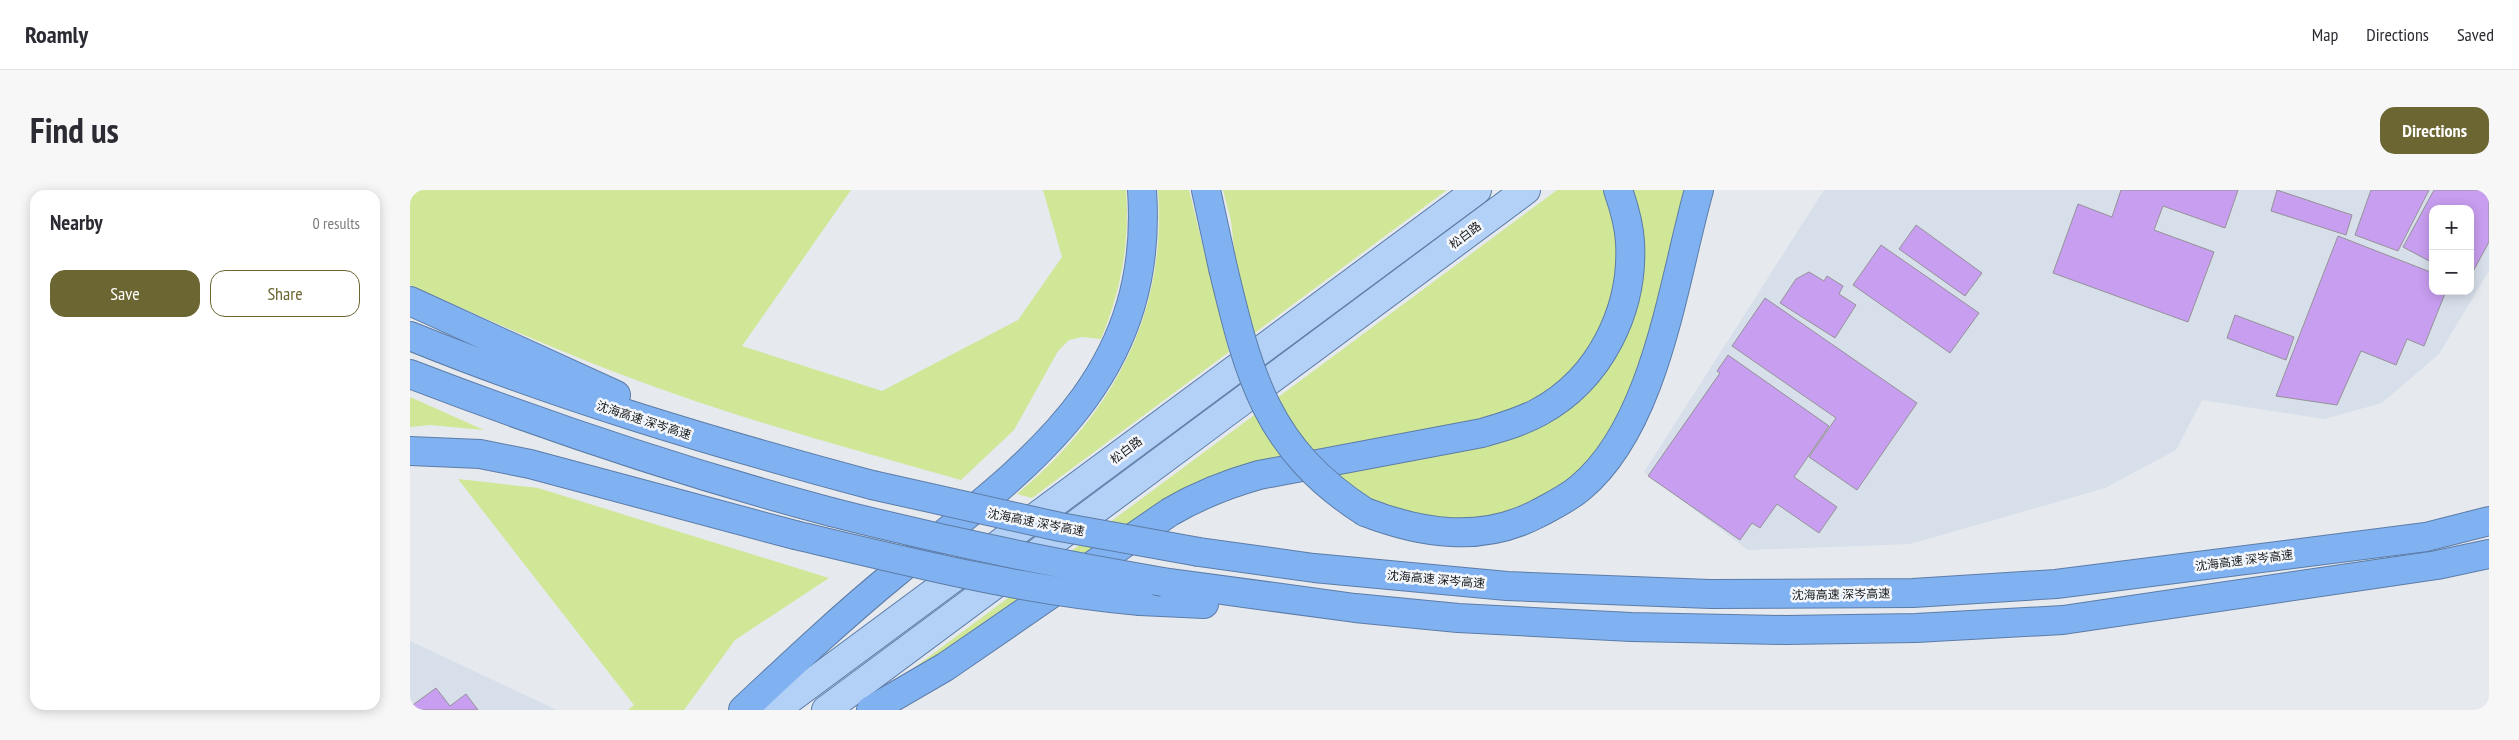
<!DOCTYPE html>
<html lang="en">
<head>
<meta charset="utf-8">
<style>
  :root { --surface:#fff; --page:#f7f7f7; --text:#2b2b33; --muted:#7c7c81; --line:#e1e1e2; --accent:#6b6632 }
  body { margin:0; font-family:"PT Sans Narrow","Noto Sans SC",sans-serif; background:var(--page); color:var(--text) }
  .controls { position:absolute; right:15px; top:15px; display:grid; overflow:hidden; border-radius:10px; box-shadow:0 2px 12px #0003 }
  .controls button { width:45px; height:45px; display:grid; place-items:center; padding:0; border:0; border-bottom:1px solid var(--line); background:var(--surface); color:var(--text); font:25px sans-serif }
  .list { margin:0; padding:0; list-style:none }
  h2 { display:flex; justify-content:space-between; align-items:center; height:65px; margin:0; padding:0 20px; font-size:21px }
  h2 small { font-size:16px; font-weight:400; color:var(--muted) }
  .actions { display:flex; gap:10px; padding:15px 20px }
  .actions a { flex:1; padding:11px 0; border:1px solid var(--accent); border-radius:15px; text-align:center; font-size:18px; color:var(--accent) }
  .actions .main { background:var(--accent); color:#fff }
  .map { position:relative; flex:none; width:2079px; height:520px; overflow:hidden; border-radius:15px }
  header { display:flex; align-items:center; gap:30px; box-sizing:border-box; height:70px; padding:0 25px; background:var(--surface); border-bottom:1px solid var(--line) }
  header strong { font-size:24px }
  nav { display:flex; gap:28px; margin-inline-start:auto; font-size:18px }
  .intro { display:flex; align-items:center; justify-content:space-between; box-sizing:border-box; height:120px; padding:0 30px }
  h1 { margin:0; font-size:35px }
  .button { padding:12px 22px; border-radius:15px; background:var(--accent); color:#fff; font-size:18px; font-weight:700 }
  main { display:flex; gap:30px; padding:0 30px }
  aside { flex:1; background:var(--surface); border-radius:15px; box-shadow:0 2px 12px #0003 }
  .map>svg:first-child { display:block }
  .built { fill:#d7dfea; fill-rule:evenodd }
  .green { fill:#d0e797 }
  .building { fill:#c89ef0; stroke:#949297 }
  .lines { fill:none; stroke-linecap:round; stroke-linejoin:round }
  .major-casing { stroke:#5c7ca7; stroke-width:30 }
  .highway-casing { stroke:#5c7ca7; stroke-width:30 }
  .major { stroke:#b3d1f7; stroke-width:28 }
  .highway { stroke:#80b2f2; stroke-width:28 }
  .highway-bridge-casing { stroke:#5c7ca7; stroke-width:30; stroke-linecap:butt }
  .highway-bridge { stroke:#80b2f2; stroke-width:28 }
  .labels { text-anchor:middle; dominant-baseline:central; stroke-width:5; stroke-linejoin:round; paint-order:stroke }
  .street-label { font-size:12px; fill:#18191b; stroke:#f3f7fc }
</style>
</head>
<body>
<header>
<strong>Roamly</strong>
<nav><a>Map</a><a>Directions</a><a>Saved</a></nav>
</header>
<div class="intro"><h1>Find us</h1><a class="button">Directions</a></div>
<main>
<aside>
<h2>Nearby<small>0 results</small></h2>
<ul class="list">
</ul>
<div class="actions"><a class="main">Save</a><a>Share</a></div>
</aside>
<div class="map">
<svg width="2079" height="520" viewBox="0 0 2079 520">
  <rect width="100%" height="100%" fill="#e6e9ee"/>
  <g class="built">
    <path d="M1414 0H2079V81L2029 164 1972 213 1914 229 1792 210 1766 260 1695 298 1500 354 1338 360 1234 282ZM2023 19H2060V101H2023Z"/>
    <polygon points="0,451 147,520 0,520"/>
  </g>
  <g class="green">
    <path d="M0 0H441L332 156 472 201 608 130 652 67 633 0H716C720 53 711 100 691 149L672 147 659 150 648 161 604 240 551 290C455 263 359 237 265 204 175 173 87 134 0 95Z"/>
    <path d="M748 0H779L819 162 622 308 607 304C702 225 757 125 748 0Z"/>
    <polygon points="813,0 1037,0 842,145 826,75 821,31"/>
    <path d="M1147 0H1194C1211 34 1213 85 1199 121 1152 235 1049 235 944 255 925 258 895 260 879 268 831 291 784 321 738 348 653 396 568 443 485 492Z"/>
    <polygon points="1221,0 1276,0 1231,174 1204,237 1187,262 1165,285 1140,303 1113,317 1083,327 1052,330 1021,329 962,311 923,284 1075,255 1212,155 1227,119 1233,81"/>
    <polygon points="0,207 74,240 20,235 0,237"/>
    <polygon points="48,289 128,298 419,388 325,450 274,520 218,520 224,515"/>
  </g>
  <g class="building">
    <polygon points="1711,0 1828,0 1815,38 1753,16 1744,40 1804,62 1778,132 1643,83 1668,14 1702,27"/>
    <polygon points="1867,0 1942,25 1936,45 1861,21"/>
    <polygon points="1961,0 2019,0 1988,61 1945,45"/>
    <polygon points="2024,0 2079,0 2079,52 2060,87 2060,19 2023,19 2023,73 1993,57"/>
    <polygon points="1506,35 1572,83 1555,106 1489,59"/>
    <polygon points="1928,46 2023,83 2023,101 2036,101 2014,156 1997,149 1986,175 1951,161 1927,215 1866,206"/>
    <polygon points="1471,55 1569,123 1540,163 1443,95"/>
    <polygon points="1399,82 1414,91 1417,86 1433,96 1429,104 1446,115 1425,148 1370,113 1386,89"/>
    <polygon points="1355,108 1507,213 1447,300 1399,267 1426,228 1322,156"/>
    <polygon points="1825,125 1884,147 1876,170 1817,148"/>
    <polygon points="1318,165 1419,236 1384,287 1427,317 1409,343 1367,314 1350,338 1342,333 1330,350 1238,286 1310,183 1307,181"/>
    <polygon points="26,498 40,516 56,504 68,520 0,520 0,517"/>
  </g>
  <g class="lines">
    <defs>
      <g id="major">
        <polyline points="365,520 1067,0"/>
        <polyline points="416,520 1116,0"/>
      </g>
      <g id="highway">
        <polyline points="796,0 813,78"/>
        <polyline points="0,111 206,205"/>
        <path d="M0 146C150 207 305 253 462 295"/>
        <path d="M0 184C138 237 278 284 421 322"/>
        <polyline points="0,261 70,264 120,274 385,345"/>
        <path d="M955 322C1012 344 1071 353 1127 324 1142 316 1157 309 1170 298 1246 235 1263 92 1289 0"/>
        <polyline points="789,362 904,378 1097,396 1300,404 1503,403 1646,394 2016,347 2079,331"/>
        <polyline points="753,392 945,418 1048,428 1221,437 1375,440 1506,438 1653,430 2027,375 2079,364"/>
        <polyline points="730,411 794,414"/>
        <path d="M333 520C384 472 434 425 488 381 619 274 745 190 732 0"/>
        <path d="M461 520 535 477 760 322C789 305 817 294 849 285L1072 243C1092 237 1111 232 1129 222 1190 189 1224 120 1220 52 1219 34 1214 17 1208 0"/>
      </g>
    </defs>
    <use href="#major" class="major-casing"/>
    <use href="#highway" class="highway-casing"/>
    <use href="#major" class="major"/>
    <use href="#highway" class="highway"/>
    <defs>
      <g id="highway-bridge">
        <path d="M813 78C839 186 856 258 955 322"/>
        <polyline points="462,295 650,337 789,362"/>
        <path d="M421 322C531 350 641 373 753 392"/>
        <path d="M385 345C499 372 613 401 730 411"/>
      </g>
    </defs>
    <use href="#highway-bridge" class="highway-bridge-casing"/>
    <use href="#highway-bridge" class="highway-bridge"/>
  </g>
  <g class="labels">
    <g class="street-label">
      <text transform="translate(1055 45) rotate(-37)">松白路</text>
      <text transform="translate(234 230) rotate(18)">沈海高速 深岑高速</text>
      <text transform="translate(716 260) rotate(-37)">松白路</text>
      <text transform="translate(626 332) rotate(11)">沈海高速 深岑高速</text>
      <text transform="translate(1834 370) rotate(-7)">沈海高速 深岑高速</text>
      <text transform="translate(1026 389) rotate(5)">沈海高速 深岑高速</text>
      <text transform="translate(1431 404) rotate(-1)">沈海高速 深岑高速</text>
    </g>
  </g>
</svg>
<div class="controls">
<button>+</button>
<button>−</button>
</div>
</div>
</main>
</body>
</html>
